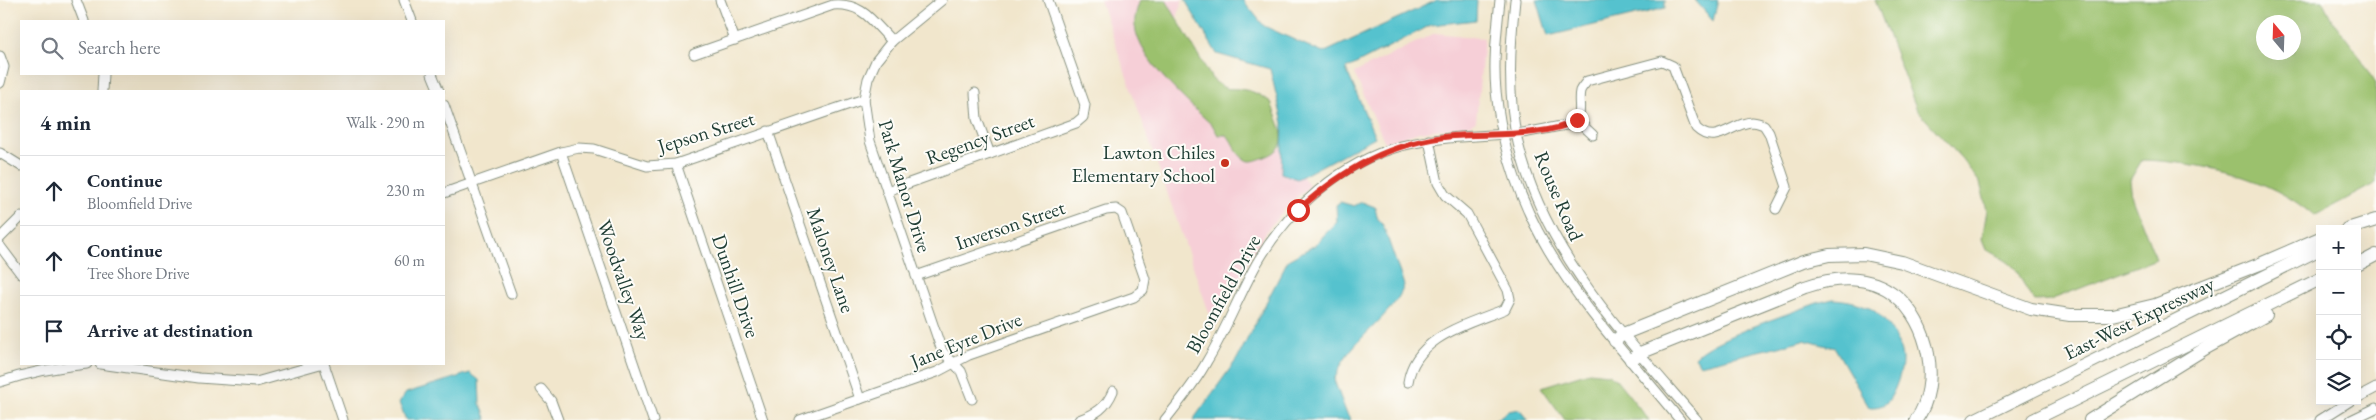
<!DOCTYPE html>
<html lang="en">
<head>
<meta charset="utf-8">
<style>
  :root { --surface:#fff; --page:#f2f2f3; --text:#1f2937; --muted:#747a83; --line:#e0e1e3 }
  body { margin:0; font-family:"EB Garamond",serif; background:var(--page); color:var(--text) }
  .controls { position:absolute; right:15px; bottom:15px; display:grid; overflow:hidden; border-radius:0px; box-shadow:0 5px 20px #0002 }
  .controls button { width:45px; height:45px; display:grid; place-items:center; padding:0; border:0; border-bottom:1px solid var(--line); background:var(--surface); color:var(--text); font:25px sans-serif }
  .compass { position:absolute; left:2256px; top:15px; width:45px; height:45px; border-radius:50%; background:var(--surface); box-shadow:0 5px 20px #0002; rotate:341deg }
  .stop { position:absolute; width:15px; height:15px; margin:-11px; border:4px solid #d93025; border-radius:50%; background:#fff }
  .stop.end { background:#d93025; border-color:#fff; box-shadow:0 1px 5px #0008 }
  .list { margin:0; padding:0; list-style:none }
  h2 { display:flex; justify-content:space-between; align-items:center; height:65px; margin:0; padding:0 20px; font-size:21px }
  h2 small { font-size:16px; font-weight:400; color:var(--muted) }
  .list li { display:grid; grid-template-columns:32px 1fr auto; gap:15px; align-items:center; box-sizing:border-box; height:70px; padding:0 20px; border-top:1px solid var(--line) }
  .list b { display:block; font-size:19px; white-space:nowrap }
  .list p { margin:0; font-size:16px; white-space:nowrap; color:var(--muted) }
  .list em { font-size:16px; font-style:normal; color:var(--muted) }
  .icon { flex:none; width:28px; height:28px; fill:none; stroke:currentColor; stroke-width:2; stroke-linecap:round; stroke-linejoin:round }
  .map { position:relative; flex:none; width:2376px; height:420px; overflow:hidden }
  .search { position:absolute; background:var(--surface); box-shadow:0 5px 20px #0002; left:20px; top:20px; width:425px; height:55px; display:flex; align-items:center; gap:12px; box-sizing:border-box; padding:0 18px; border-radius:0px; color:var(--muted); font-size:19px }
  .panel { position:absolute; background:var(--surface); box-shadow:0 5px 20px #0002; left:20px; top:90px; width:425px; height:275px; border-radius:0px }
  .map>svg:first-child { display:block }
  .built { fill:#f6cfd7 }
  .green { fill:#9bc16d; stroke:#5d7f50; fill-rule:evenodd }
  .water { fill:#55c2ce; stroke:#3a8081 }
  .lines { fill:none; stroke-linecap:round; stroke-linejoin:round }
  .minor-casing { stroke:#889280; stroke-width:11 }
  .highway-casing { stroke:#889280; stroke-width:14 }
  .minor { stroke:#fff; stroke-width:9 }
  .highway { stroke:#fff; stroke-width:12 }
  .route { stroke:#d93025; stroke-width:6 }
  .poi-dot { fill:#c8321e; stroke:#fdfcf7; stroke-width:2 }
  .labels { text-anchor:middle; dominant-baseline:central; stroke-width:4; stroke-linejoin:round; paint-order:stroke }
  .street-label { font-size:20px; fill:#1f3d34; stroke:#fdfcf7 }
  .poi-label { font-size:20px; fill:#1f3d34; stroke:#fdfcf7; text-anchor:end }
</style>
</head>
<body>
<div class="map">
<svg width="2376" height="420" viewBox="0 0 2376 420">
  <rect width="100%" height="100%" fill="#fdfcf7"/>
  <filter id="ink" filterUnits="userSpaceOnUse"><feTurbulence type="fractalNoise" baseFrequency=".02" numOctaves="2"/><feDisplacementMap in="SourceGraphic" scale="10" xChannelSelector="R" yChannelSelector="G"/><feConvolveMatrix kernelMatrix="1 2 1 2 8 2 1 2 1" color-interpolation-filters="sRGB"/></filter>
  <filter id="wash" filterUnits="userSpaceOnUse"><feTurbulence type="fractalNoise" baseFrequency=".0096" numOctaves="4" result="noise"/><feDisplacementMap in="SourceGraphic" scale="20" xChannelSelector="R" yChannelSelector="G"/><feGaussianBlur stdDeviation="1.12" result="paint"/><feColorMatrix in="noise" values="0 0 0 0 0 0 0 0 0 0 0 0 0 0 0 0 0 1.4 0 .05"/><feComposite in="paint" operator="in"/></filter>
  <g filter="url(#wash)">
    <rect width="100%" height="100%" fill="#f1e6cc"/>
    <g class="built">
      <polygon points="1100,0 1183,0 1174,27 1227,108 1275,141 1310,186 1290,203 1269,228 1255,249 1214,327"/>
      <polygon points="1435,33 1484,38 1476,121 1469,125 1419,132 1385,143 1354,73"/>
    </g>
    <g class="green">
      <path d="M1140 0H1166L1212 79C1230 94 1226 86 1245 90 1254 91 1263 97 1271 102 1278 125 1295 146 1265 157 1259 159 1251 163 1246 160 1236 155 1234 143 1227 135H1218L1213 126C1189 103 1139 61 1135 26 1134 17 1137 9 1140 0Z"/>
      <path d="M1875 0H2322L2332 20 2359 55 2376 83V183L2314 216C2269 176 2200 162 2142 160L2130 180 2132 198 2156 259 2050 300 2035 301C2024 289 2024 282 2016 270 2009 260 1996 256 1986 249L1982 239 1987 210 1980 183 1962 159 1917 110ZM2294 22V52H2264V22Z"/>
      <polygon points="1589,372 1608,374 1616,379 1649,420 1565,420 1541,387"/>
    </g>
    <g class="water">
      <polygon points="1185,0 1243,0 1264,26 1323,53 1437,0 1477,0 1476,20 1431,25 1346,69 1375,137 1297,179 1281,173 1283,123 1270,69 1217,54"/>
      <polygon points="1537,0 1665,0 1665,8 1548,36"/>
      <polygon points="1695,0 1718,0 1713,21"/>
      <path d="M1340 202 1354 206 1362 202 1375 207 1378 220 1383 225 1404 285C1398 308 1362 334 1347 355 1341 363 1338 372 1334 380L1346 412 1351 420H1193L1237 359 1288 260 1315 245 1337 221 1336 205Z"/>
      <path d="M1833 299C1848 300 1865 303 1877 313 1889 323 1901 344 1902 359 1903 370 1894 395 1887 402 1881 407 1876 407 1869 407L1835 348 1804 340 1700 365 1695 357C1711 339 1791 313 1817 303Z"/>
      <polygon points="470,373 479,380 480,403 487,420 406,420 399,403 406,393"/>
      <polygon points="1520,409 1527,420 1495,420 1508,411"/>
    </g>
  </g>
  <g filter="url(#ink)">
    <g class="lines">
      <defs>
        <g id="minor">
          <polyline points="76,0 84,21"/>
          <polyline points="404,0 412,21"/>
          <polyline points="720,0 735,40"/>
          <polyline points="942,0 892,41 876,61 868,79 864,99 870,141 942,351 961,371 972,399"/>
          <path d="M1500 0C1497 30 1493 61 1496 91 1510 235 1594 315 1680 420"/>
          <path d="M1515 0C1510 47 1507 96 1518 143 1544 253 1625 336 1697 420"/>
          <path d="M694 54 833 5C863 3 872 21 892 41"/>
          <polyline points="0,56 4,67 0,83"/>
          <polyline points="432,74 439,91"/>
          <polyline points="102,91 103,74"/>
          <polyline points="975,93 977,119 990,154"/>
          <polyline points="444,105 511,294"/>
          <polyline points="1577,120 1593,135"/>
          <polyline points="768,131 860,399"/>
          <polyline points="561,152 653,420"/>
          <polyline points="0,153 21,166"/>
          <polyline points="676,164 763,420"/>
          <polyline points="887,191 1076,123 1083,117 1085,105 1048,0"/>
          <polyline points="444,193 561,152 579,148 594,149 647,166 676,164 864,99"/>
          <polyline points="0,238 21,217"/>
          <polyline points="0,246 21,274"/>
          <polyline points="100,364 199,378 256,382 320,364"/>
          <polyline points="324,364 343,420"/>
          <path d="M0 382C29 372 56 367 87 364"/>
          <path d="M1408 382C1415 336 1469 324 1505 309L1510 299 1508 290 1467 214 1445 195 1438 183 1429 140"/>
          <polyline points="541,389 551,401 558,420"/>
          <polyline points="2357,398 2376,388"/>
          <polyline points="800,420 937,372 969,355 1134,297 1143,290 1145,279 1122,213 1116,209 1106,210 916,276"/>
          <path d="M1079 420C1096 414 1106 408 1113 391"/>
          <path d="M1165 420C1180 401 1196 382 1207 361 1226 330 1239 295 1257 263 1288 210 1341 162 1401 146 1442 136 1481 136 1522 133 1538 131 1555 127 1571 124 1585 116 1577 104 1580 91 1581 88 1585 84 1587 81L1662 61 1673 66 1696 128C1716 147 1731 123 1752 122 1756 122 1761 124 1764 125L1769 133 1787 187 1776 209"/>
          <polyline points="2320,420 2350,401"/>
          <polyline points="2351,420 2376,408"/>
        </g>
        <g id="highway">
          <polyline points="2347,229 2376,220"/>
          <polyline points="2357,265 2376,255"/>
          <polyline points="1615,341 1623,334 1804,261 1829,255 1864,254 1902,262 2031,309 2070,315 2113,315 2155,305 2260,264 2320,238"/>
          <path d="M1631 360 1640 353 1805 287C1834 277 1869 274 1895 295 1929 322 1942 384 1916 420"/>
          <polyline points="1974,420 2320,249"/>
          <polyline points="2033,420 2320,279"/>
          <polyline points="2090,420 2206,348 2266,315"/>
        </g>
      </defs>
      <use href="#minor" class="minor-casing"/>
      <use href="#highway" class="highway-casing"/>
      <use href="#minor" class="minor"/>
      <use href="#highway" class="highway"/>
    </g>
  </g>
  <g class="lines" filter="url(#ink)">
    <path class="route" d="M1298 210C1344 169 1390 142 1453 136 1488 133 1546 138 1577 120"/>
  </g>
  <circle class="poi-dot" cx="1225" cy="163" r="5"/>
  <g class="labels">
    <g class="street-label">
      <text transform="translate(706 132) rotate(-17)">Jepson Street</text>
      <text transform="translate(980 139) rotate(-20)">Regency Street</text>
      <text transform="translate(905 186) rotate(73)">Park Manor Drive</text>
      <text transform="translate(1559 196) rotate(67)">Rouse Road</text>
      <text transform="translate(1010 225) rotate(-19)">Inverson Street</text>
      <text transform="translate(831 260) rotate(71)">Maloney Lane</text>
      <text transform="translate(624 280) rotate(71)">Woodvalley Way</text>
      <text transform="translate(736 286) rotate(71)">Dunhill Drive</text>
      <text transform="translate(1223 294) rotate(-61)">Bloomfield Drive</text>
      <text transform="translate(2139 318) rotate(-26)">East-West Expressway</text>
      <text transform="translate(966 340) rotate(-22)">Jane Eyre Drive</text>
    </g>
    <g class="poi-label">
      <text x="1215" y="152">Lawton Chiles<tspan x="1215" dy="23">Elementary School</tspan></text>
    </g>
  </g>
</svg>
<div class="controls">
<button>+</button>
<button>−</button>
<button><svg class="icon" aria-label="locate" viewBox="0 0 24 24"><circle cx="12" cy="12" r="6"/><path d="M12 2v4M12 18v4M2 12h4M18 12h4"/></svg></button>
<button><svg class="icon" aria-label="layers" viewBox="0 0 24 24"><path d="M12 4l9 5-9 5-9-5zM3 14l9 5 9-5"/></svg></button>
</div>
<svg class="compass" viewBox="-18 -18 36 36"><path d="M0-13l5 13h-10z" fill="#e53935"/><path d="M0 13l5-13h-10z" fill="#747a83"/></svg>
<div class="stop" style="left:1298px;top:210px"></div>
<div class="stop end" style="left:1577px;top:120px"></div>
<div class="search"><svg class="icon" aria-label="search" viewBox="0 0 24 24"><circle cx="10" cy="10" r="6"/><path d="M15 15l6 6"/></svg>Search here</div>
<section class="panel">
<h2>4 min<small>Walk · 290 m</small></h2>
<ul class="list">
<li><svg class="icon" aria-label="ahead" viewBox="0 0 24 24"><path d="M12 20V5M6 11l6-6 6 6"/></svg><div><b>Continue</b><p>Bloomfield Drive</p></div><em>230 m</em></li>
<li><svg class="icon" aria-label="ahead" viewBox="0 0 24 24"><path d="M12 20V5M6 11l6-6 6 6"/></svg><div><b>Continue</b><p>Tree Shore Drive</p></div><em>60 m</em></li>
<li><svg class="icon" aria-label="arrive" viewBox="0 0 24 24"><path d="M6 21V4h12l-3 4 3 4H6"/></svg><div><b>Arrive at destination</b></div></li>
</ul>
</section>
</div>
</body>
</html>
